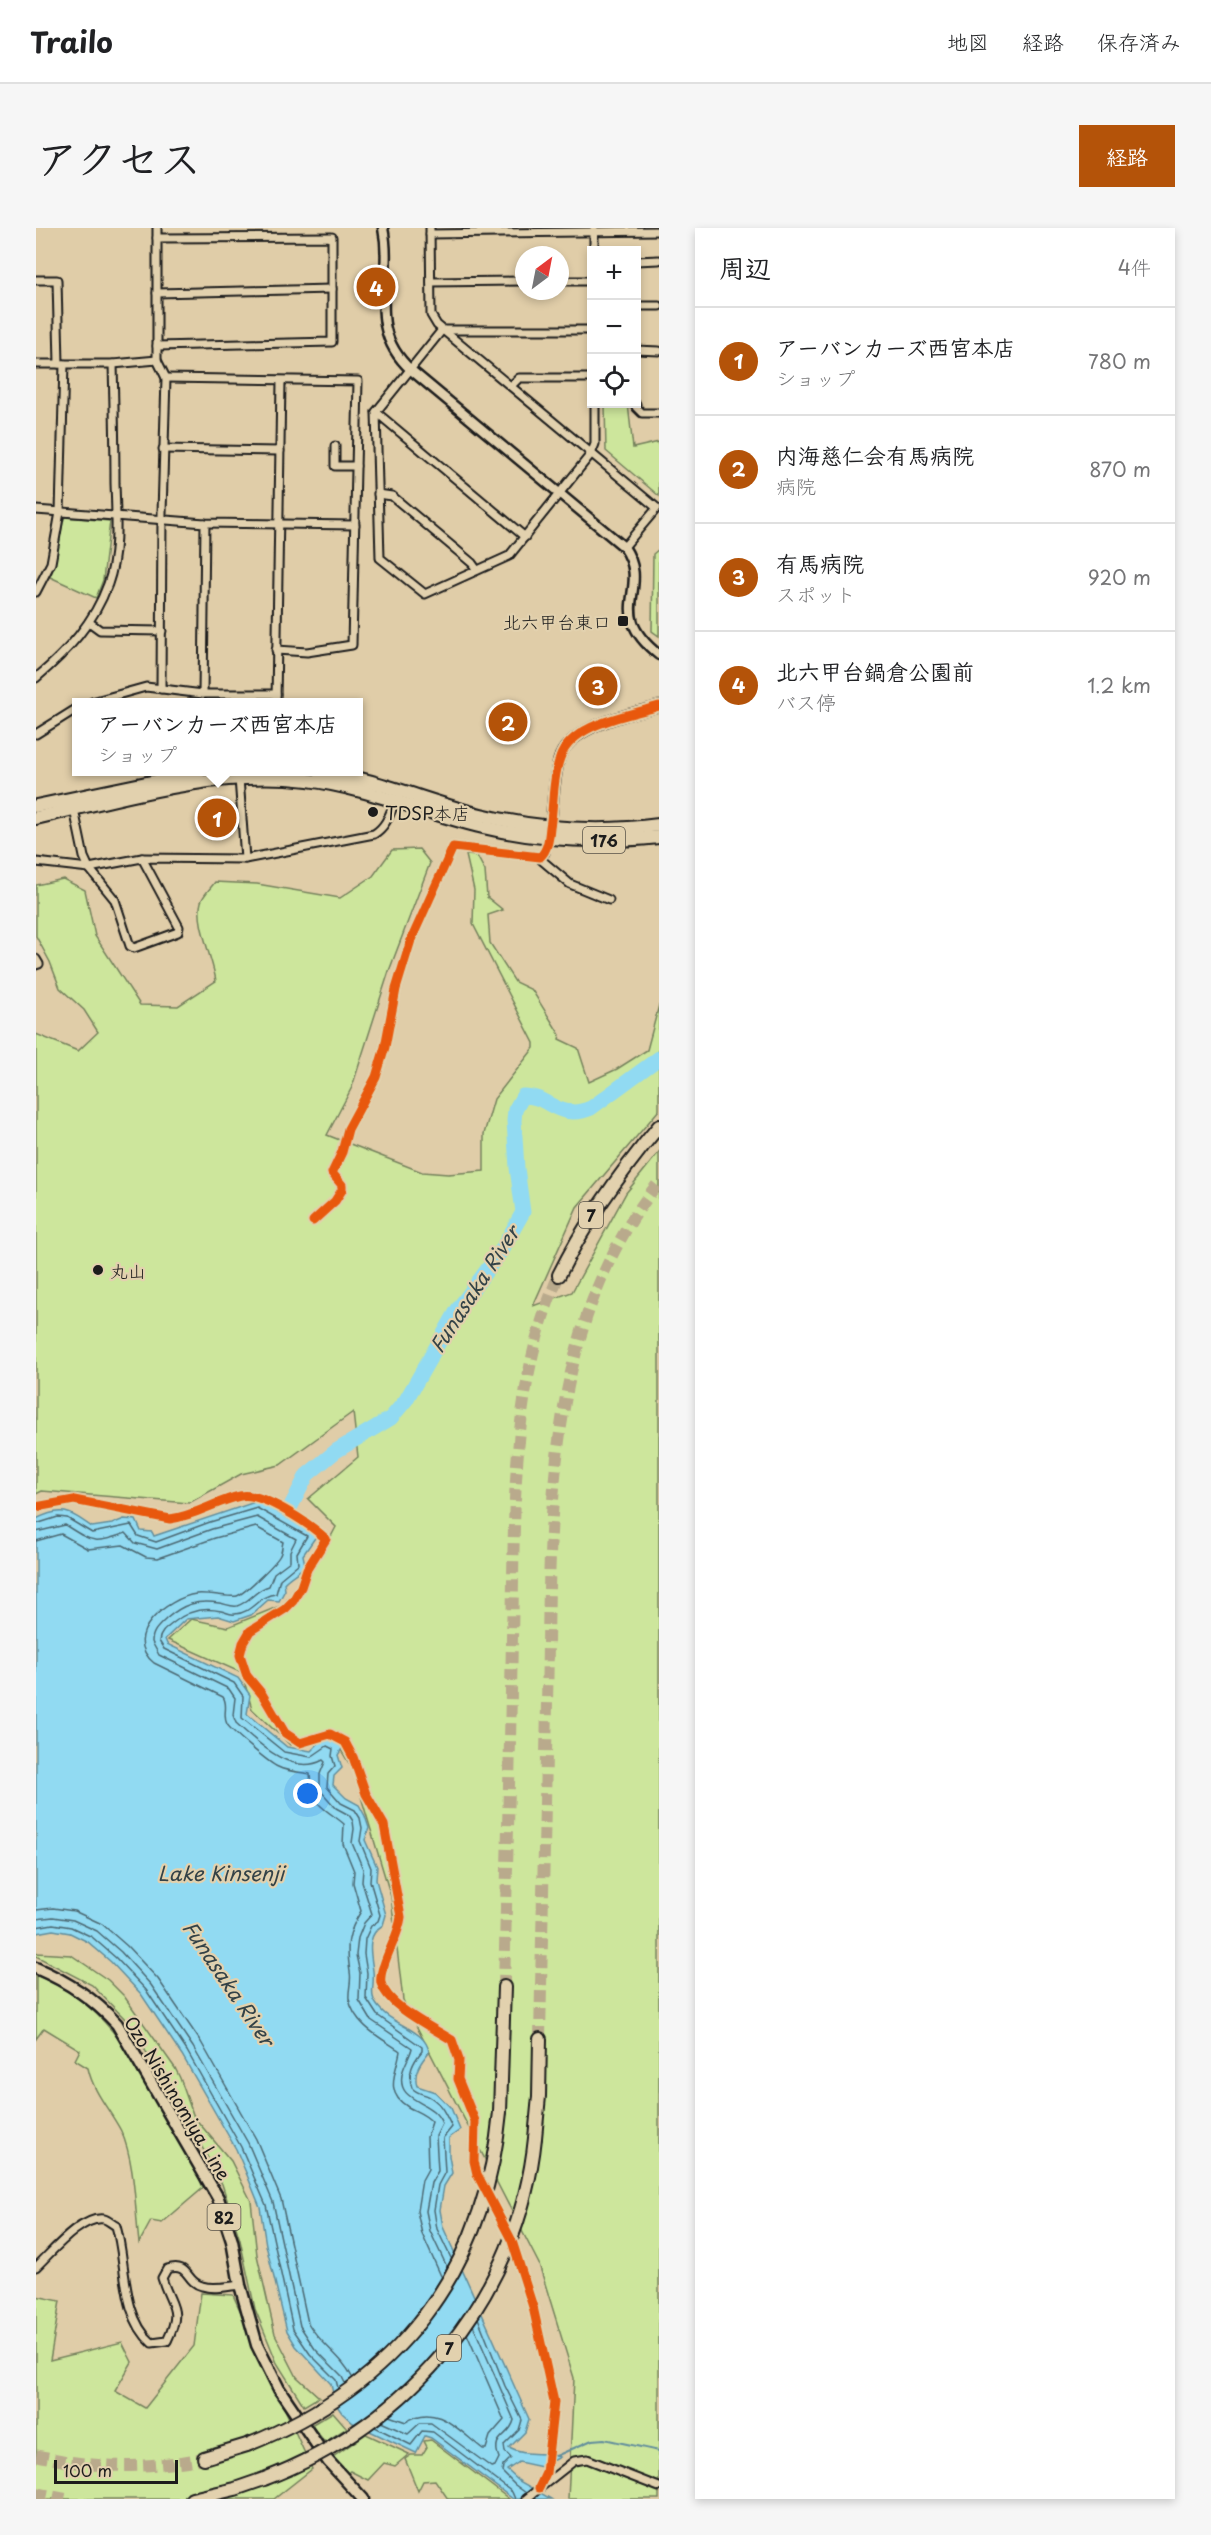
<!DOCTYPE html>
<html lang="ja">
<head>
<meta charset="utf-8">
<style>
  :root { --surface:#fff; --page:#f6f6f6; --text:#202124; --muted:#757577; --line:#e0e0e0; --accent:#b45309 }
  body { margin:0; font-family:"Playpen Sans","Klee One",sans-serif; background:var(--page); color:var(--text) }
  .controls { position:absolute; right:18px; top:18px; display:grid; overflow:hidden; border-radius:0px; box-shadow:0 3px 9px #0003 }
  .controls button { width:54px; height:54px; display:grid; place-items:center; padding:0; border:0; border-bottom:2px solid var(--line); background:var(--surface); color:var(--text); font:30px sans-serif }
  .compass { position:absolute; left:479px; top:18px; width:54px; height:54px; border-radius:50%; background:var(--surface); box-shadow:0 3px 9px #0003; rotate:32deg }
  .scale { position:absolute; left:18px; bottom:15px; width:124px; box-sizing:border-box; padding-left:6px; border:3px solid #1c1c1c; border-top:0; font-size:16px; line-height:21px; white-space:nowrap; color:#1c1c1c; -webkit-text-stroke:4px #e2d1ae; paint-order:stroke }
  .you { position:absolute; left:272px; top:1566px; width:21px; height:21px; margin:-15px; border:4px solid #fff; border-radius:50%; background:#1a73e8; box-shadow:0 0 0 9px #1a73e833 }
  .badge { display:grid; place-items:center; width:39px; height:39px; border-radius:50%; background:var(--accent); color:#fff; font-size:20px; font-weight:700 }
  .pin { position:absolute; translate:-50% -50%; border:3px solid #fff; box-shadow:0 2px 6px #0006 }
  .popup { position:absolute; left:36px; top:470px; width:291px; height:78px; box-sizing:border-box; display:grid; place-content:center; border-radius:0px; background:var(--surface); filter:drop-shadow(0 2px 4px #0005); font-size:20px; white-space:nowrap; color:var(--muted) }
  .popup b { font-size:22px; color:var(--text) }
  .popup::after { content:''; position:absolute; left:50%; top:100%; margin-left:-12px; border:12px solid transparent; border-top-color:var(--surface) }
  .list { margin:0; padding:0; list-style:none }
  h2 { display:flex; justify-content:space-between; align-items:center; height:78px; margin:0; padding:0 24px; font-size:26px }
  h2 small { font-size:20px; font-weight:400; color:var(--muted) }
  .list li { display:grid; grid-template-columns:39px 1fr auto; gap:18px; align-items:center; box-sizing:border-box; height:108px; padding:0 24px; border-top:2px solid var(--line) }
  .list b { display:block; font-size:22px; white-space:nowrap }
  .list p { margin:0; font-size:20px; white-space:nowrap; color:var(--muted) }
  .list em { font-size:20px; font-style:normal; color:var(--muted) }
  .icon { flex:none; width:33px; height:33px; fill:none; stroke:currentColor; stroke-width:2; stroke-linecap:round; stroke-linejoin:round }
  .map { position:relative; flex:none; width:623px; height:2271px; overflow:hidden; border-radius:0px }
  header { display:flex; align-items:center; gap:36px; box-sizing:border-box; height:84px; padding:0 30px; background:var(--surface); border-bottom:2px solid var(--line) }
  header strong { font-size:28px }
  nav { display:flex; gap:33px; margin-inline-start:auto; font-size:21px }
  .intro { display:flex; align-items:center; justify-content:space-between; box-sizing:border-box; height:144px; padding:0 36px }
  h1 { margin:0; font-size:42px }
  .button { padding:15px 27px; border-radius:0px; background:var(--accent); color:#fff; font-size:21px; font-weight:700 }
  main { display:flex; gap:36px; padding:0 36px }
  aside { flex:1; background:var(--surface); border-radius:0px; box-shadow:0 3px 9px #0003 }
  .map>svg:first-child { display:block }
  .green { fill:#cde69c; stroke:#74815c; stroke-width:1.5 }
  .water { fill:#91daf2; stroke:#628e9c; stroke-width:1.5 }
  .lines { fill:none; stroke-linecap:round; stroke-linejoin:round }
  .shore { stroke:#4b6872; stroke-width:1.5 }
  .stream { stroke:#628e9c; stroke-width:2 }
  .river { stroke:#91daf2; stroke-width:15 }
  .motorway-tunnel { stroke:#b9aa8c; stroke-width:12; stroke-dasharray:12 6; stroke-linecap:butt }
  .minor-casing { stroke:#1c1c1c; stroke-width:11 }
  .tertiary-casing { stroke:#1c1c1c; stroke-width:13 }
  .primary-casing { stroke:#1c1c1c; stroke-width:15 }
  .trunk-casing { stroke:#1c1c1c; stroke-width:16 }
  .motorway-casing { stroke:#1c1c1c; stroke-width:16 }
  .minor { stroke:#e2d1ae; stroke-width:7 }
  .tertiary { stroke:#e2d1ae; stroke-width:8 }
  .primary { stroke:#e2d1ae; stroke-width:10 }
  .trunk { stroke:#e2d1ae; stroke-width:12 }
  .motorway { stroke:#e2d1ae; stroke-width:12 }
  .motorway-bridge-casing { stroke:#1c1c1c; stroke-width:16; stroke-linecap:butt }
  .motorway-bridge { stroke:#e2d1ae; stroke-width:12 }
  .cycleway-casing { stroke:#e2d1ae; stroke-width:13 }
  .cycleway { stroke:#e8590c; stroke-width:9 }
  .poi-dot { fill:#1c1c1c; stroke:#e2d1ae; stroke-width:2 }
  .labels { text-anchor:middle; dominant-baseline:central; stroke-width:4.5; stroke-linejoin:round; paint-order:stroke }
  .shield { fill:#e2d1ae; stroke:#575248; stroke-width:1.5 }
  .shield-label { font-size:16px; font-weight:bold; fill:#1c1c1c }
  .poi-label { font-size:18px; fill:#1c1c1c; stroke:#e2d1ae; text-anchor:start }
  .street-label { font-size:18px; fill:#1c1c1c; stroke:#e2d1ae }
  .water-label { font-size:20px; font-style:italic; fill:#334247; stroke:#e2d1ae }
</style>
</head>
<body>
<header>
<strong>Trailo</strong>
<nav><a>地図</a><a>経路</a><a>保存済み</a></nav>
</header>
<div class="intro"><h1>アクセス</h1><a class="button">経路</a></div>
<main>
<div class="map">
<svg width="623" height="2271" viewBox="0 0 623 2271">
  <rect width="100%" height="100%" fill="#e0cda8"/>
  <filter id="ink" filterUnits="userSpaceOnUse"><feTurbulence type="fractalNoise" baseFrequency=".0167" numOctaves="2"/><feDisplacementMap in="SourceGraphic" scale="12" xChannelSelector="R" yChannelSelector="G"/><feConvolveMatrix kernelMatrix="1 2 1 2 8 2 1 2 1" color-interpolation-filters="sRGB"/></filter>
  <g filter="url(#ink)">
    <g class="green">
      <polygon points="569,176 592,176 597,220 623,214 623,268 570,223"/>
      <polygon points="28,289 74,293 67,352 60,370 14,349 19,335"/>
      <polygon points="623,321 623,408 616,403 617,326"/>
      <path d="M383 621 394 635 353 743 316 859 291 907 386 944 412 946 448 943V906L458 871 498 820V815L437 696 438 662 430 627 441 628 449 643 451 669 467 682 452 687 454 715 479 754 496 762 524 807 523 811 542 820 553 854 581 841 611 822 623 777V882L541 979 497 1078 536 1064 590 965 623 924V2271H532L538 2150 503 2036 367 1772 355 1669 317 1542 295 1505 254 1517 216 1481 206 1445 132 1412 155 1391 192 1399 246 1377 280 1337 300 1299 272 1271 322 1229 317 1184 244 1237 205 1246 153 1275 6 1263 0 1266V806L42 823 62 804 48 782 24 760 14 734 0 708V657L27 651 49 662 59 708 104 777 142 778 180 753C177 731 159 694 165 674 167 667 175 660 179 654L221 656 304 670 337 648 356 622Z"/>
      <polygon points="0,1725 35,1727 72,1752 88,1768 139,1840 144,1850 158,1889 195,1933 215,1973 221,2027 239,2106 261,2149 283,2169 268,2178 241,2135 219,2081 204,2012 186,1956 153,1895 92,1794 56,1757 0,1728"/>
      <path d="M0 1747C73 1777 97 1830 131 1896 137 1907 145 1916 152 1926 159 1936 163 1949 167 1960L126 1995 115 1993 103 2015C99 1981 99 1933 85 1903 74 1882 57 1864 52 1840L39 1832 44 1822 8 1800 0 1811Z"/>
      <polygon points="165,2065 197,2067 276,2241 238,2271 0,2271 0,2068 24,2073 14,2132 86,2114 96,2134 79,2163 109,2180 158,2118"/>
      <polygon points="297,2184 311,2200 289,2214 275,2197"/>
      <polygon points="330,2206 373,2226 359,2238 348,2235 332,2252 314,2243 311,2246 297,2229"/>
      <polygon points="395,2212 473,2271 412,2271 399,2252 387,2253 382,2263 369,2231 375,2227 386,2227 391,2219 388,2213"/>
    </g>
    <path class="water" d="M222 1273 281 1307 267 1327 269 1337C263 1345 255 1347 248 1355L249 1362 243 1373 232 1372 215 1387 198 1393 182 1388 150 1391 129 1411 131 1416 202 1450 214 1467 211 1486 251 1519 275 1523 289 1509 307 1519 302 1527 306 1540 298 1548 297 1557 310 1570 323 1577 329 1588 333 1600 329 1612 341 1639 340 1652 350 1687 347 1697C329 1708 335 1725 337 1743 339 1760 331 1768 345 1782 359 1798 390 1802 393 1824 384 1835 377 1845 381 1858L399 1864 415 1880 424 1902 413 1910V1928L416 1945 408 1958 404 1982 407 1999 493 2191 489 2204 473 2220C491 2230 509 2222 524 2229L506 2239 483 2234 471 2242 483 2253 515 2271H477L395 2210 389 2208 380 2225 317 2195 306 2185 299 2175 295 2156 260 2118 251 2103 230 2017 224 1979 211 1947 200 1921 146 1827 105 1766 75 1734 52 1714 34 1705 17 1702 0 1705V1291C26 1278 33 1283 56 1299L76 1296 88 1291 100 1292 105 1303 116 1304 118 1308Z"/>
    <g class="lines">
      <g class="shore">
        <path d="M0 1296 22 1289 31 1290 56 1305 95 1297 102 1308 120 1314 174 1294 221 1280 271 1308 261 1325 262 1336 244 1351 240 1366C222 1367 217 1385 199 1386 194 1387 190 1384 185 1383 167 1379 151 1383 137 1395 131 1400 124 1404 123 1413L128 1421 198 1455 207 1468 206 1490 248 1524 275 1529 291 1518 297 1521 296 1528 299 1538 292 1546 291 1559 305 1575 319 1582 324 1590 326 1600 324 1613 335 1640 334 1653 344 1687 342 1693 335 1698 329 1711 328 1726 331 1745 330 1770 341 1787 386 1819V1823C377 1834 371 1845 376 1860 382 1867 390 1865 397 1871 407 1878 410 1888 416 1899L407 1910 409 1944 402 1957 398 1982 401 2001 415 2030"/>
        <path d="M0 1304 29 1297C56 1314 58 1317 90 1305L99 1315 121 1321 176 1301 221 1289 260 1311 254 1323V1333L238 1345 233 1358C220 1361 214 1374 201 1378 195 1379 190 1376 183 1375 160 1372 147 1376 130 1391 123 1398 116 1403 116 1414L123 1427 193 1461 199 1470 197 1487 200 1495C221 1514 256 1549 287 1532L289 1534 284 1546V1562L300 1580 313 1587 317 1593 318 1601 316 1615 327 1641 326 1654 336 1686 328 1695 322 1710 320 1727 324 1745 323 1772 335 1792 376 1820C374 1829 367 1838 366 1847 361 1876 398 1871 406 1896L400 1908 402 1943 395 1955 390 1983 394 2003 411 2039"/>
        <path d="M0 1313 25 1306 52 1321 87 1317 110 1329 122 1330 179 1310 220 1299 247 1314C246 1317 246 1324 244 1327 240 1335 209 1365 201 1368 196 1370 170 1364 160 1366 132 1370 84 1407 118 1435L187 1469C193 1477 186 1487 191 1496 194 1502 234 1536 242 1539 252 1544 264 1544 274 1546 275 1551 274 1556 275 1561 278 1578 297 1586 308 1596L307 1616 318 1643 317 1655 325 1683C311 1706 310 1717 314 1744 316 1753 312 1762 313 1771 318 1797 345 1810 364 1823 361 1843 347 1864 372 1879 381 1884 389 1886 396 1894L391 1909 392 1941 386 1952 381 1983 386 2006 405 2048"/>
        <path d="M0 1682 17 1680 38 1683 66 1696 91 1718 122 1751 165 1814 220 1911 245 1971 272 2095C284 2116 306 2128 316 2149"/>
        <polyline points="0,1691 17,1689 37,1692 61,1703 85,1724 115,1757 157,1819 212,1915 237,1974 264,2098 279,2121 305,2147 309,2155"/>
        <polyline points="0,1699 17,1696 35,1699 56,1709 80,1730 110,1762 151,1823 205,1919 230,1977 257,2101 274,2126 300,2152 302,2160"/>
        <polyline points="442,2090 469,2158 486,2192 483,2202 468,2217 469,2224 475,2230 467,2238 466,2244 479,2257 490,2265"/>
        <path d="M353 2188 370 2194C400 2173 423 2203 447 2221H450L454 2208 468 2192 431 2106"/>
        <path d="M345 2194 372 2206 384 2195H395L455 2239 459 2238 463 2230C454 2207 474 2210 478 2192L437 2097"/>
        <polyline points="339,2199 375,2217 386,2203 397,2204 476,2264 479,2271"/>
      </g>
      <polyline class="stream" points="520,2228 556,2212 568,2211 623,2223"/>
      <path class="river" d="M253 1282 271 1247 300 1223 355 1190 370 1172 422 1081 465 1023 487 984 481 940 478 893 479 882 487 868C513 867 522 894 555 880L623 830"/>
      <g class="motorway-tunnel">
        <path d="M468 1759C471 1642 474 1526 476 1409 479 1288 473 1160 523 1047"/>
        <path d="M504 1811C506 1699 509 1587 511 1475 515 1297 505 1102 623 954"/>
        <path d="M0 2227C56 2241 112 2241 168 2230"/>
        <polyline points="0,2265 29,2271"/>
      </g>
      <defs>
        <g id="minor">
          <polyline points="121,0 121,132 130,150 126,285 125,461"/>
          <polyline points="394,0 395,87 401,97 621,280 588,319"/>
          <polyline points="558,1 558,22"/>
          <polyline points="394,6 623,3"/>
          <polyline points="121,10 296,9 296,114 121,118"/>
          <polyline points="600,33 623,32"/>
          <polyline points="0,52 21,52 23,136"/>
          <polyline points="524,53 556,53"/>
          <polyline points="395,54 488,53"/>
          <polyline points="121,65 296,61"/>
          <polyline points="600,78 623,78"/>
          <polyline points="406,102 340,184 344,330 389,366 473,328 555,226 559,216 559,176"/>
          <polyline points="406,102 556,102"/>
          <polyline points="600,122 623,123"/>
          <polyline points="0,136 77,136 121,132"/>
          <polyline points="130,150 322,153 316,417 271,424 240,422"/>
          <polyline points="475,158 483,150 556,150"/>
          <polyline points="600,176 600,179 606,185 623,185"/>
          <polyline points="340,184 489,309"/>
          <polyline points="299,218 299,238 320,238"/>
          <polyline points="127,221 244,223"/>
          <polyline points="342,266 356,268 436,335 441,342"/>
          <polyline points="0,282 169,295 319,297"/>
          <polyline points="0,364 15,335 24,284 28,136"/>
          <polyline points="53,394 64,402 126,403"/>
          <path d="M0 450C31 424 58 395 72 356 83 326 80 287 79 255 79 216 78 176 77 136"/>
          <polyline points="167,466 169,295"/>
          <polyline points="56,474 110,459 167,466 240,466"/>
          <polyline points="240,474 245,153"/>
          <polyline points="0,506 40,481"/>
          <polyline points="203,550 209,631"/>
          <polyline points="38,581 48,629 53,640 79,672 94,718 98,720 142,704 143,699 106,630"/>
          <polyline points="502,629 534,656 573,672"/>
          <path d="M0 634 53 640 106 630 209 631 338 606C351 598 354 585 360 571"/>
          <polyline points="0,731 3,736 0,737"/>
          <polyline points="277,993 299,973 306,962 306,957 296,945 306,924 312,901 340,849 349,819 360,761 375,712 417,619 502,629 509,625 512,612"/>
          <path d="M0 1279 38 1272 134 1291C159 1288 180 1273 204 1268 225 1263 274 1296 290 1311L271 1341 265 1359 257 1373 249 1381 214 1403 207 1415 204 1427 211 1448 226 1466 249 1505 264 1515 294 1506 309 1514 317 1529 330 1566 348 1597 365 1689C363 1706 353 1720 348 1737 346 1741 344 1750 345 1755 352 1779 396 1799 416 1812L423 1832 422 1851 439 1893 438 1933 441 1946 476 2013 497 2079 518 2174 510 2245 503 2260"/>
          <path d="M0 2039C15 2025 46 1987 68 1991 72 1992 76 1996 80 1998 91 2035 85 2088 116 2115L131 2113C147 2080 135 2080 126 2050L131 2041C154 2034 149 2054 166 2058 178 2062 193 2058 204 2057"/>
          <polyline points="490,2271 538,2233 551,2231 623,2259"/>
        </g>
        <g id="tertiary">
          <path d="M347 0C358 53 328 99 375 142L588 319C617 362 567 383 623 427"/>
          <path d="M514 602C517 580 517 554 523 532 533 497 593 487 623 478"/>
        </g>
        <path id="primary" d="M0 1740C32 1754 57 1770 81 1796L182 1970 196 2013 204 2057 221 2117 243 2161 292 2233 327 2271"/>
        <g id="trunk">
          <path d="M285 544C340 550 391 574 445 587 503 601 564 605 623 597"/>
          <polyline points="0,578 163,544"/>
          <path d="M0 590C90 569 179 541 272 552 333 560 388 585 447 599 506 613 564 615 623 609"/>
        </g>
        <g id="motorway">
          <path d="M523 1047C550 992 584 945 623 898"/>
          <polyline points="464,1884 468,1759"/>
          <polyline points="499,1910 503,1868 504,1811"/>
          <polyline points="168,2230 211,2217"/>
          <polyline points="156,2271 199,2261 228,2251"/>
        </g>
      </defs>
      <use href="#minor" class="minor-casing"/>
      <use href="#tertiary" class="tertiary-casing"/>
      <use href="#primary" class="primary-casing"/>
      <use href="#trunk" class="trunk-casing"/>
      <use href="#motorway" class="motorway-casing"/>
      <use href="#minor" class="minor"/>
      <use href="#tertiary" class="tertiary"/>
      <use href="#primary" class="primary"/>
      <use href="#trunk" class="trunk"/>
      <use href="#motorway" class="motorway"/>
      <defs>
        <g id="motorway-bridge">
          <path d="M211 2217C360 2158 449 2045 464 1884"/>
          <path d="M228 2251C375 2196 483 2067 499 1910"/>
        </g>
      </defs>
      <use href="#motorway-bridge" class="motorway-bridge-casing"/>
      <use href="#motorway-bridge" class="motorway-bridge"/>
      <defs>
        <g id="cycleway">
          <path d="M277 993 299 973 306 962V957L296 945 306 924 312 901 340 849 349 819 360 761 375 712 417 619 504 629C512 622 513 610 514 599 518 578 516 551 524 530 536 495 592 488 623 478"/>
          <path d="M0 1279 38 1272 134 1291C159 1288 180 1273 204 1268 225 1263 274 1296 290 1311L271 1341 265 1359 257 1373 249 1381 214 1403 207 1415 204 1427 211 1448 226 1466 249 1505 264 1515 294 1506 309 1514 317 1529 330 1566 348 1597 365 1689C363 1706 353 1720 348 1737 346 1741 344 1750 345 1755 352 1779 396 1799 416 1812L423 1832 422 1851 439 1893 438 1933 441 1946 476 2013 497 2079 518 2174 510 2245 503 2260"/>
        </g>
      </defs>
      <use href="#cycleway" class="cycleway-casing"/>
      <use href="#cycleway" class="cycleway"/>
    </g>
  </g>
  <g class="poi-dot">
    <rect x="581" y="387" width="12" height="12" rx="3"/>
    <circle cx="337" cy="584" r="6"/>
    <circle cx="62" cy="1042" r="6"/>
  </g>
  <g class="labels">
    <g class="shield">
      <rect x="547" y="599" width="42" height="26" rx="4.5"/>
      <rect x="543" y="974" width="24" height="26" rx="4.5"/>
      <rect x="171.5" y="1976" width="33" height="26" rx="4.5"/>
      <rect x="401" y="2107" width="24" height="26" rx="4.5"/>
    </g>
    <g class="shield-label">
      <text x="568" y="612">176</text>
      <text x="555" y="987">7</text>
      <text x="188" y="1989">82</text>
      <text x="413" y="2120">7</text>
    </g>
    <g class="poi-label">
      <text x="575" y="393" text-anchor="end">北六甲台東口</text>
      <text x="349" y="584">TDSP本店</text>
      <text x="74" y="1042">丸山</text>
    </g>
    <g class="street-label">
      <text transform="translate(142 1870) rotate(59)">Ozo Nishinomiya Line</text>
    </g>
    <g class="water-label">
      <text transform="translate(438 1061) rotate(-57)">Funasaka River</text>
      <text x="185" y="1645">Lake Kinsenji</text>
      <text transform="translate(193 1755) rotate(56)">Funasaka River</text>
    </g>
  </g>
</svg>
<div class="controls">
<button>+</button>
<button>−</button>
<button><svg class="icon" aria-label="locate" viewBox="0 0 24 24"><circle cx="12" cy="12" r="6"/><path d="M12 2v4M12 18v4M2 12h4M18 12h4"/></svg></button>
</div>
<svg class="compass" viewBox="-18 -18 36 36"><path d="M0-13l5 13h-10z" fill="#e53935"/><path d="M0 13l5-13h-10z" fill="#757577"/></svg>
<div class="scale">100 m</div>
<div class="you"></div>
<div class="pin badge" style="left:181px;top:590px">1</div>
<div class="popup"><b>アーバンカーズ西宮本店</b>ショップ</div>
<div class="pin badge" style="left:472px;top:494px">2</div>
<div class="pin badge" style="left:562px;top:458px">3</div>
<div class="pin badge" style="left:340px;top:59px">4</div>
</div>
<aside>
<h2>周辺<small>4件</small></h2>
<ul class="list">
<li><span class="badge">1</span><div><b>アーバンカーズ西宮本店</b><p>ショップ</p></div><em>780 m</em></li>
<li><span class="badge">2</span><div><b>内海慈仁会有馬病院</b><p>病院</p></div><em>870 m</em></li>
<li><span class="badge">3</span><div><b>有馬病院</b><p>スポット</p></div><em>920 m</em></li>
<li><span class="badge">4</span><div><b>北六甲台鍋倉公園前</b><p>バス停</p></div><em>1.2 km</em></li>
</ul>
</aside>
</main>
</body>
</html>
